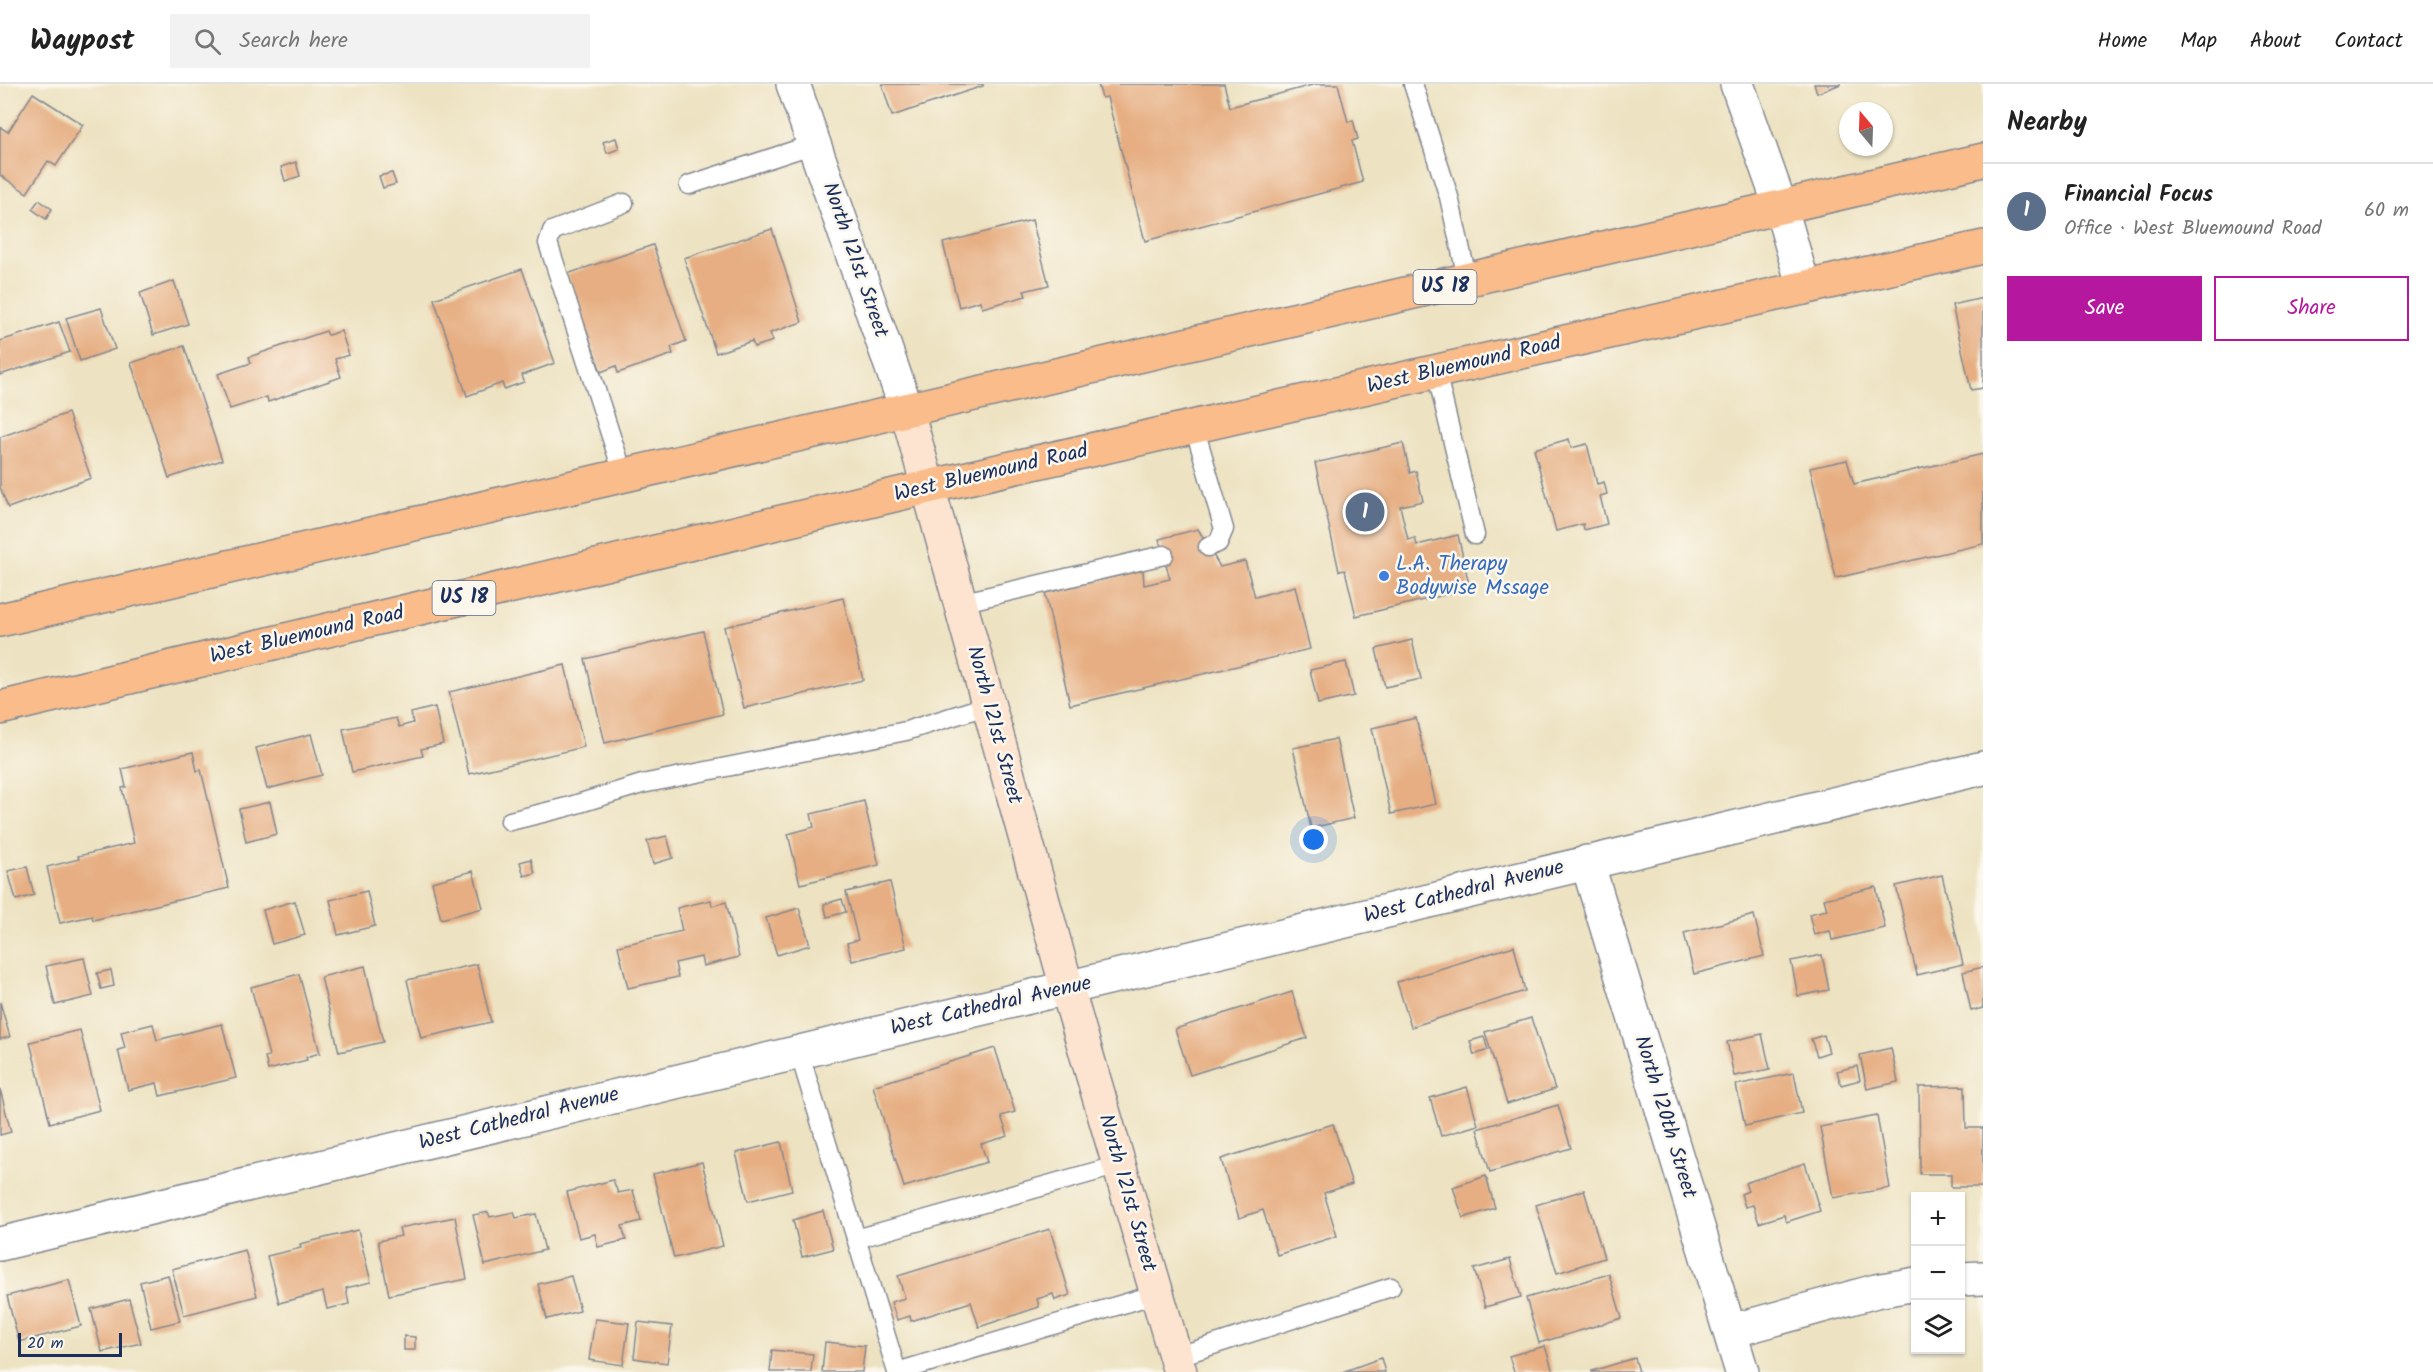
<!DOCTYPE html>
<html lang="en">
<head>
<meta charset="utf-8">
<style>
  :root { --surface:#fff; --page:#f2f2f2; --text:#222; --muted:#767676; --line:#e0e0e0; --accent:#b5179e }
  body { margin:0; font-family:Kalam,sans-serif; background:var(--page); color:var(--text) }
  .controls { position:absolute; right:18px; bottom:18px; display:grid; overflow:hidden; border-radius:0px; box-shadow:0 2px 4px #0004 }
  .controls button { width:54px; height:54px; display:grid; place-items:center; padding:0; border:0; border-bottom:2px solid var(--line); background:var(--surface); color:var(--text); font:30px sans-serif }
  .compass { position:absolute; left:1839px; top:18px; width:54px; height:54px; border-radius:50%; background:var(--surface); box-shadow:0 2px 4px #0004; rotate:341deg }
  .scale { position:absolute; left:18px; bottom:15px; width:104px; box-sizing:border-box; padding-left:6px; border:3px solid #1b2f5e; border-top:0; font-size:16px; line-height:21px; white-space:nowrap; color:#1b2f5e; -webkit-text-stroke:4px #fbf7ec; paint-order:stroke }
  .you { position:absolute; left:1314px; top:756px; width:21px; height:21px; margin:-15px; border:4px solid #fff; border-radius:50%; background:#1a73e8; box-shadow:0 0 0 9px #1a73e833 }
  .badge { display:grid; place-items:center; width:39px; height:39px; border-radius:50%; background:var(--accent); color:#fff; font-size:20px; font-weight:700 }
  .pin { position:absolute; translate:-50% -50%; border:3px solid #fff; box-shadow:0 2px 6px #0006 }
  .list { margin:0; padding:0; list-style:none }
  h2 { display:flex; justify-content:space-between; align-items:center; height:78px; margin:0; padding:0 24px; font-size:26px }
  h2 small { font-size:20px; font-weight:400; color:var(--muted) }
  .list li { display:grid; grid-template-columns:39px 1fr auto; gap:18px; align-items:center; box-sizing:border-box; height:96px; padding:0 24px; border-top:2px solid var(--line) }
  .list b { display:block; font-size:22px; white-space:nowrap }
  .list p { margin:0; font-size:20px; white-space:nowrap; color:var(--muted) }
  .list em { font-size:20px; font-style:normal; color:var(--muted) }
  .actions { display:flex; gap:12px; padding:18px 24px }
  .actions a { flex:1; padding:14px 0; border:2px solid var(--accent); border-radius:0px; text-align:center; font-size:21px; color:var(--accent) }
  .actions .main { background:var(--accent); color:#fff }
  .icon { flex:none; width:33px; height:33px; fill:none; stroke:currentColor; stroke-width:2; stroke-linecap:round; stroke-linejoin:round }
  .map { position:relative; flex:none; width:1983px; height:1288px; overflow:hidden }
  header { display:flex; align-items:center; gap:36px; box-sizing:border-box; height:84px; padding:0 30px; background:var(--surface); border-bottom:2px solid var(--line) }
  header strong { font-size:28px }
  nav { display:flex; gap:33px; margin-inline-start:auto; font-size:21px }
  .search { width:420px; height:54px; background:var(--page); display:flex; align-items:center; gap:15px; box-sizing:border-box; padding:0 21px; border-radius:0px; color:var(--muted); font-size:22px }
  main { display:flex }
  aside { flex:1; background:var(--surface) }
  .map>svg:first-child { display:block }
  .building { fill:#e6ae82 }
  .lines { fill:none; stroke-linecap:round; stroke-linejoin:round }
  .lane-casing { stroke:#848890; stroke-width:21 }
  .street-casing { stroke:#848890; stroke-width:36 }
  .secondary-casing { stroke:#848890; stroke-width:36 }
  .primary-casing { stroke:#848890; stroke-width:36 }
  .lane { stroke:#fff; stroke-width:18 }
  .street { stroke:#fff; stroke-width:33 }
  .secondary { stroke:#fde4d0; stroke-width:33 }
  .primary { stroke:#f9bc8a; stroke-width:33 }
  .shop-dot { fill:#3f7fe0; stroke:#fbf7ec; stroke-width:2 }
  .labels { text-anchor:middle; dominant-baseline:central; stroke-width:5; stroke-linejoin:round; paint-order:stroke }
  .shield { fill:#fbf7ec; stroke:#5e6b89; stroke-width:1.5 }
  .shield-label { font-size:20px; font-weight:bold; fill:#1b2f5e }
  .street-label { font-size:21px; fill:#1b2f5e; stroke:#fbf7ec }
  .shop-label { font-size:21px; fill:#366cbe; stroke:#fbf7ec; text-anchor:start }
</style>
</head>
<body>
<header>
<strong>Waypost</strong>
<div class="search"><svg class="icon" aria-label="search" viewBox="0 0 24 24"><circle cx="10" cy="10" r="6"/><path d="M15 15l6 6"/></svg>Search here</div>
<nav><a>Home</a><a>Map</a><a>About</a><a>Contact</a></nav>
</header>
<main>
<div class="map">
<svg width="1983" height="1288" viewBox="0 0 1983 1288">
  <rect width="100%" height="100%" fill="#fbf7ec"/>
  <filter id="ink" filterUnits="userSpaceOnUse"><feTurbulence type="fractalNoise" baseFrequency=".0167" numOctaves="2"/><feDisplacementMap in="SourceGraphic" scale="12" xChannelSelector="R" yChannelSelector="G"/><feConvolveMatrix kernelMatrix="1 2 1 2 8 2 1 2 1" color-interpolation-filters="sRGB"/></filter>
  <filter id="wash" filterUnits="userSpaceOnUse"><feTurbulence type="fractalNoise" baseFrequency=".008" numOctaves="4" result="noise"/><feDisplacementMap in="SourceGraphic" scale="24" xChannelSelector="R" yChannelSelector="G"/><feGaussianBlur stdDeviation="1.35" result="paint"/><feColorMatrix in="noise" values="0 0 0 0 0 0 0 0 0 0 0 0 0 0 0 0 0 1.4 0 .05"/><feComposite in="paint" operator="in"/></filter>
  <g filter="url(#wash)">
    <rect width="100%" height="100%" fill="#ede2c1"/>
    <g id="blocks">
      <g class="building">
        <polygon points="882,0 983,0 983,2 892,32"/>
        <polygon points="1098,0 1224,0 1230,23 1316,0 1338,0 1348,38 1353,36 1358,55 1352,57 1363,98 1145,157 1107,13 1102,14"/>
        <polygon points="1814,0 1841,0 1817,9"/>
        <polygon points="33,9 83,41 56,82 48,77 27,109 0,91 0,43 8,48"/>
        <polygon points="616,54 619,65 607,69 603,58"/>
        <polygon points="296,78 300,92 285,97 281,83"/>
        <polygon points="392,89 396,100 383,104 379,92"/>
        <polygon points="39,116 52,125 46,135 32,125"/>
        <polygon points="1032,136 1049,201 1024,207 1026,212 982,224 980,217 959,223 943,159"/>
        <polygon points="772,145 802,238 770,249 773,257 754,263 752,257 716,269 684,174"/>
        <polygon points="653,161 686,257 671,263 673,270 618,289 616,282 601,288 567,190"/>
        <polygon points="522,185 555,279 522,291 524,298 504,305 502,299 467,312 434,215"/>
        <polygon points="174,197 188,240 153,251 140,209"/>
        <polygon points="1983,214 1983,304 1971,306 1952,221"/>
        <polygon points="101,224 115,265 80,277 66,234"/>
        <polygon points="59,238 70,268 0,291 0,257"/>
        <polygon points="326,247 328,251 341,247 349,271 335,275 341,293 268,318 267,313 230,325 218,290 251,279 249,273"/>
        <polygon points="184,262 222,376 169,394 131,279"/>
        <polygon points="68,329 91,394 8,424 0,403 0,353"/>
        <polygon points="1569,355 1571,364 1587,360 1597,400 1604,398 1607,410 1600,412 1607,440 1584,446 1583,440 1556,447 1534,365"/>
        <polygon points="1403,359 1410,389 1416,387 1423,417 1400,422 1408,456 1415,454 1417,461 1458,451 1470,505 1356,532 1345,486 1339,487 1315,379"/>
        <polygon points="1983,370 1983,460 1836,494 1810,384 1847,376 1854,400"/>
        <polygon points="1198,445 1220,483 1245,477 1255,513 1295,502 1310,565 1070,621 1045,509 1143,486 1144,501 1170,495 1159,455"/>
        <polygon points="843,514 863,596 744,624 724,543"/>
        <polygon points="703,547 723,630 605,659 585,575"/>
        <polygon points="1412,556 1421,595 1385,603 1376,565"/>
        <polygon points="1346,578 1354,612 1318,620 1310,586"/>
        <polygon points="565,581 584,663 469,690 449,608"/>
        <polygon points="435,623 443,660 421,665 423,672 352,688 343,645 396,634 399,643 413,639 411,629"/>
        <polygon points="1416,634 1436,720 1391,730 1372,644"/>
        <polygon points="311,650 322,691 267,705 256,664"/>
        <polygon points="1336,655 1354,734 1311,744 1293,664"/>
        <polygon points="193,668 197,687 201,686 229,804 93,836 92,832 60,839 47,783 79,775 78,772 134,759 122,704 126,703 122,685"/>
        <polygon points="864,717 879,781 800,800 788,750 814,743 811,730"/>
        <polygon points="270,718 277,750 246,758 239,725"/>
        <polygon points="667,752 673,774 653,780 647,757"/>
        <polygon points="531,775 535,789 524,792 520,778"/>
        <polygon points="27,783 34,811 16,816 8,787"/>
        <polygon points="473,787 483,824 441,835 432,798"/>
        <polygon points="1942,791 1963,880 1917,891 1896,802"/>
        <polygon points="890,798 906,864 852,877 847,859 858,856 846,808"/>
        <polygon points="1876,803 1885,844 1832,856 1830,847 1814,851 1809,830 1827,826 1824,815"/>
        <polygon points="367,807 375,842 338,851 330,816"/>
        <polygon points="842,815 846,828 827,833 824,820"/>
        <polygon points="711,816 712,822 726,818 739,873 703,882 701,873 675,879 678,893 628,904 618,862 682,847 677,824"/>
        <polygon points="295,817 305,851 272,860 263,826"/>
        <polygon points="799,824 810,861 777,871 766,834"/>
        <polygon points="1754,831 1764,872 1694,890 1684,849"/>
        <polygon points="1514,862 1525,907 1411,943 1397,898"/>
        <polygon points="1822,871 1829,906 1798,912 1791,877"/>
        <polygon points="84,874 93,912 55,921 46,882"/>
        <polygon points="477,880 491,938 421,954 407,896"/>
        <polygon points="365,882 383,958 339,968 321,893"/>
        <polygon points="1983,883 1983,924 1971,927 1963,888"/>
        <polygon points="111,886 114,902 101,905 97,889"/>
        <polygon points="299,890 320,969 306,973 307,976 268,986 265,973 269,972 251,903"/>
        <polygon points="1292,908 1307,954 1190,991 1175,945"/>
        <polygon points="0,918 10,953 0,955"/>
        <polygon points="1531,934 1555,1005 1507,1020 1485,948"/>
        <polygon points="153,940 157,956 222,940 236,994 160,1012 157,999 128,1006 118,966 125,964 121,948"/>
        <polygon points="80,946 100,1026 50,1039 30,958"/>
        <polygon points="1762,950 1770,985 1734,992 1727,958"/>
        <polygon points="1824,951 1829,968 1817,972 1811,955"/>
        <polygon points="1484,953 1488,966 1474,971 1470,957"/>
        <polygon points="995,964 1015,1028 1001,1032 1008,1052 981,1060 987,1078 904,1103 873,1002"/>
        <polygon points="1891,964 1898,998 1867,1005 1860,971"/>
        <polygon points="1857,982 1860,996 1841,1001 1837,987"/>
        <polygon points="1794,989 1802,1029 1745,1042 1736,1001"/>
        <polygon points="1965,1002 1966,1044 1983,1044 1983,1103 1951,1103 1951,1090 1920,1090 1919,1003"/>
        <polygon points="1467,1003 1478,1041 1441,1052 1430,1014"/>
        <polygon points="0,1005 11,1048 0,1051"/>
        <polygon points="1558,1021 1571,1064 1490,1088 1477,1045"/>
        <polygon points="1877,1032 1890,1104 1833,1114 1820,1043"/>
        <polygon points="1333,1040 1352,1100 1324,1109 1337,1152 1277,1171 1263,1126 1239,1134 1221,1075"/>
        <polygon points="781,1058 792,1106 748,1117 736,1069"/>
        <polygon points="702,1078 723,1162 674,1174 653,1090"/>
        <polygon points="1805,1079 1820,1127 1786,1138 1784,1131 1759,1139 1753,1121 1745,1123 1741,1110 1748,1107 1745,1099"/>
        <polygon points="1486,1092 1495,1124 1463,1134 1453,1103"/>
        <polygon points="613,1096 618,1109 633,1106 641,1137 622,1142 626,1156 598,1163 595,1150 579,1154 567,1108"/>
        <polygon points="1584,1106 1604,1174 1557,1189 1536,1121"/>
        <polygon points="823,1127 833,1165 802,1173 793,1136"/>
        <polygon points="488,1128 490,1133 514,1128 516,1134 536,1130 545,1166 485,1181 473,1131"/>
        <polygon points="455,1133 467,1195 389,1211 378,1157 401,1152 399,1144"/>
        <polygon points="1050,1145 1070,1211 1055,1216 1053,1210 1037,1215 1039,1223 979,1243 971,1218 911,1237 910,1232 897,1236 891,1218 905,1214 898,1192"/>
        <polygon points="358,1146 371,1198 346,1204 349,1220 327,1225 323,1208 279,1219 267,1172 301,1164 300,1160"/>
        <polygon points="245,1166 257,1212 184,1231 172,1185"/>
        <polygon points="1510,1175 1521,1213 1485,1223 1474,1185"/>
        <polygon points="1609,1190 1622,1234 1539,1259 1526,1214"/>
        <polygon points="168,1191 180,1237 151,1244 140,1198"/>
        <polygon points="571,1192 580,1227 547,1235 538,1200"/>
        <polygon points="69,1196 81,1242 19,1258 7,1212"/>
        <polygon points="129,1215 141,1259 102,1268 91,1225"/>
        <polygon points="595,1235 629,1239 623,1281 589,1276"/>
        <polygon points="638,1238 672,1242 667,1279 634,1274"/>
        <polygon points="404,1252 415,1253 415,1266 404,1266"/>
        <polygon points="825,1258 865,1262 862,1288 822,1288"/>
        <polygon points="1545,1262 1553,1288 1514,1288 1509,1272"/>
        <polygon points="772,1266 813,1270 811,1288 770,1288"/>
        <polygon points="1381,1274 1385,1288 1342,1288"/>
        <polygon points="1635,1274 1639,1288 1592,1288 1592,1287"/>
      </g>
    </g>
  </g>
  <g filter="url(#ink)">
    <use href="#blocks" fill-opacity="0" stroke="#848890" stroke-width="1.5"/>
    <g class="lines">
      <defs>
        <g id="lane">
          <polyline points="1413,0 1449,113 1468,198"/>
          <polyline points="689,101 814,60"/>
          <polyline points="1436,287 1475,451"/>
          <polyline points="1194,342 1224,445 1218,459 1208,463"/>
          <polyline points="624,392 548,159 552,147 624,119"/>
          <polyline points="960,519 1164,471"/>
          <polyline points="510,737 567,723 642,700 906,647 989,621"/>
          <polyline points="799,968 897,1288"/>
          <polyline points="856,1155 1119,1081"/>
          <polyline points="1176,1273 1391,1203"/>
          <polyline points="897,1288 1156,1210"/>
        </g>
        <g id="street">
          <polyline points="793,0 907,327"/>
          <polyline points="1737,0 1781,124 1804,204"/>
          <polyline points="1587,778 1742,1288"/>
          <polyline points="0,1160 1983,684"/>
          <polyline points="1960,1195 1983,1194"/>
          <polyline points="1731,1247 1876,1207 1916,1200"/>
        </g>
        <polyline id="secondary" points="907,327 1067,904 1180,1288"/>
        <g id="primary">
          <polyline points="0,536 1983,76"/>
          <polyline points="0,624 928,403 1983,163"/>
        </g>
      </defs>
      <use href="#lane" class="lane-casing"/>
      <use href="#street" class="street-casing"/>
      <use href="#secondary" class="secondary-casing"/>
      <use href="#primary" class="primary-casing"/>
      <use href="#lane" class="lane"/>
      <use href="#street" class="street"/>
      <use href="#secondary" class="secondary"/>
      <use href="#primary" class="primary"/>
    </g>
  </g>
  <circle class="shop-dot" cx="1384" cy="492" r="6"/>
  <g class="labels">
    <g class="shield">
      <rect x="1413.5" y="186" width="63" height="34" rx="4.5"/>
      <rect x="432.5" y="497" width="63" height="34" rx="4.5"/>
    </g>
    <g class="shield-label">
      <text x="1445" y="203">US 18</text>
      <text x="464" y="514">US 18</text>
    </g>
    <g class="street-label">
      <text transform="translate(855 176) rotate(71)">North 121st Street</text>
      <text transform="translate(1464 281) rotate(-13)">West Bluemound Road</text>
      <text transform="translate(991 389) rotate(-13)">West Bluemound Road</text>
      <text transform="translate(307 551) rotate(-13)">West Bluemound Road</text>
      <text transform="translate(994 641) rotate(75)">North 121st Street</text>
      <text transform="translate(1464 808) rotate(-14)">West Cathedral Avenue</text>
      <text transform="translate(991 922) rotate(-13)">West Cathedral Avenue</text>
      <text transform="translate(1665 1033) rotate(73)">North 120th Street</text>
      <text transform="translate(519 1035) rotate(-14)">West Cathedral Avenue</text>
      <text transform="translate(1127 1109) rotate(74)">North 121st Street</text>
    </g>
    <g class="shop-label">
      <text x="1396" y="480">L.A. Therapy<tspan x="1396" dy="24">Bodywise Mssage</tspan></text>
    </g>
  </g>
</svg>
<div class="controls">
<button>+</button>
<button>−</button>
<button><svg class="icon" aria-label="layers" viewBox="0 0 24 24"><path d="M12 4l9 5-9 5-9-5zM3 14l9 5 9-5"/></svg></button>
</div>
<svg class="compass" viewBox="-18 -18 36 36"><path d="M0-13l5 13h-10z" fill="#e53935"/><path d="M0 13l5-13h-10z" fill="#767676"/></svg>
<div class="scale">20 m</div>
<div class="you"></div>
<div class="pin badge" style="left:1365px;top:428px;background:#5c6f8a">1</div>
</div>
<aside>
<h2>Nearby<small></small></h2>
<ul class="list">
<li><span class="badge" style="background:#5c6f8a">1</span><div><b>Financial Focus</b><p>Office · West Bluemound Road</p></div><em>60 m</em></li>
</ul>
<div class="actions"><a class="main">Save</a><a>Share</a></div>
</aside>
</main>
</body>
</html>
